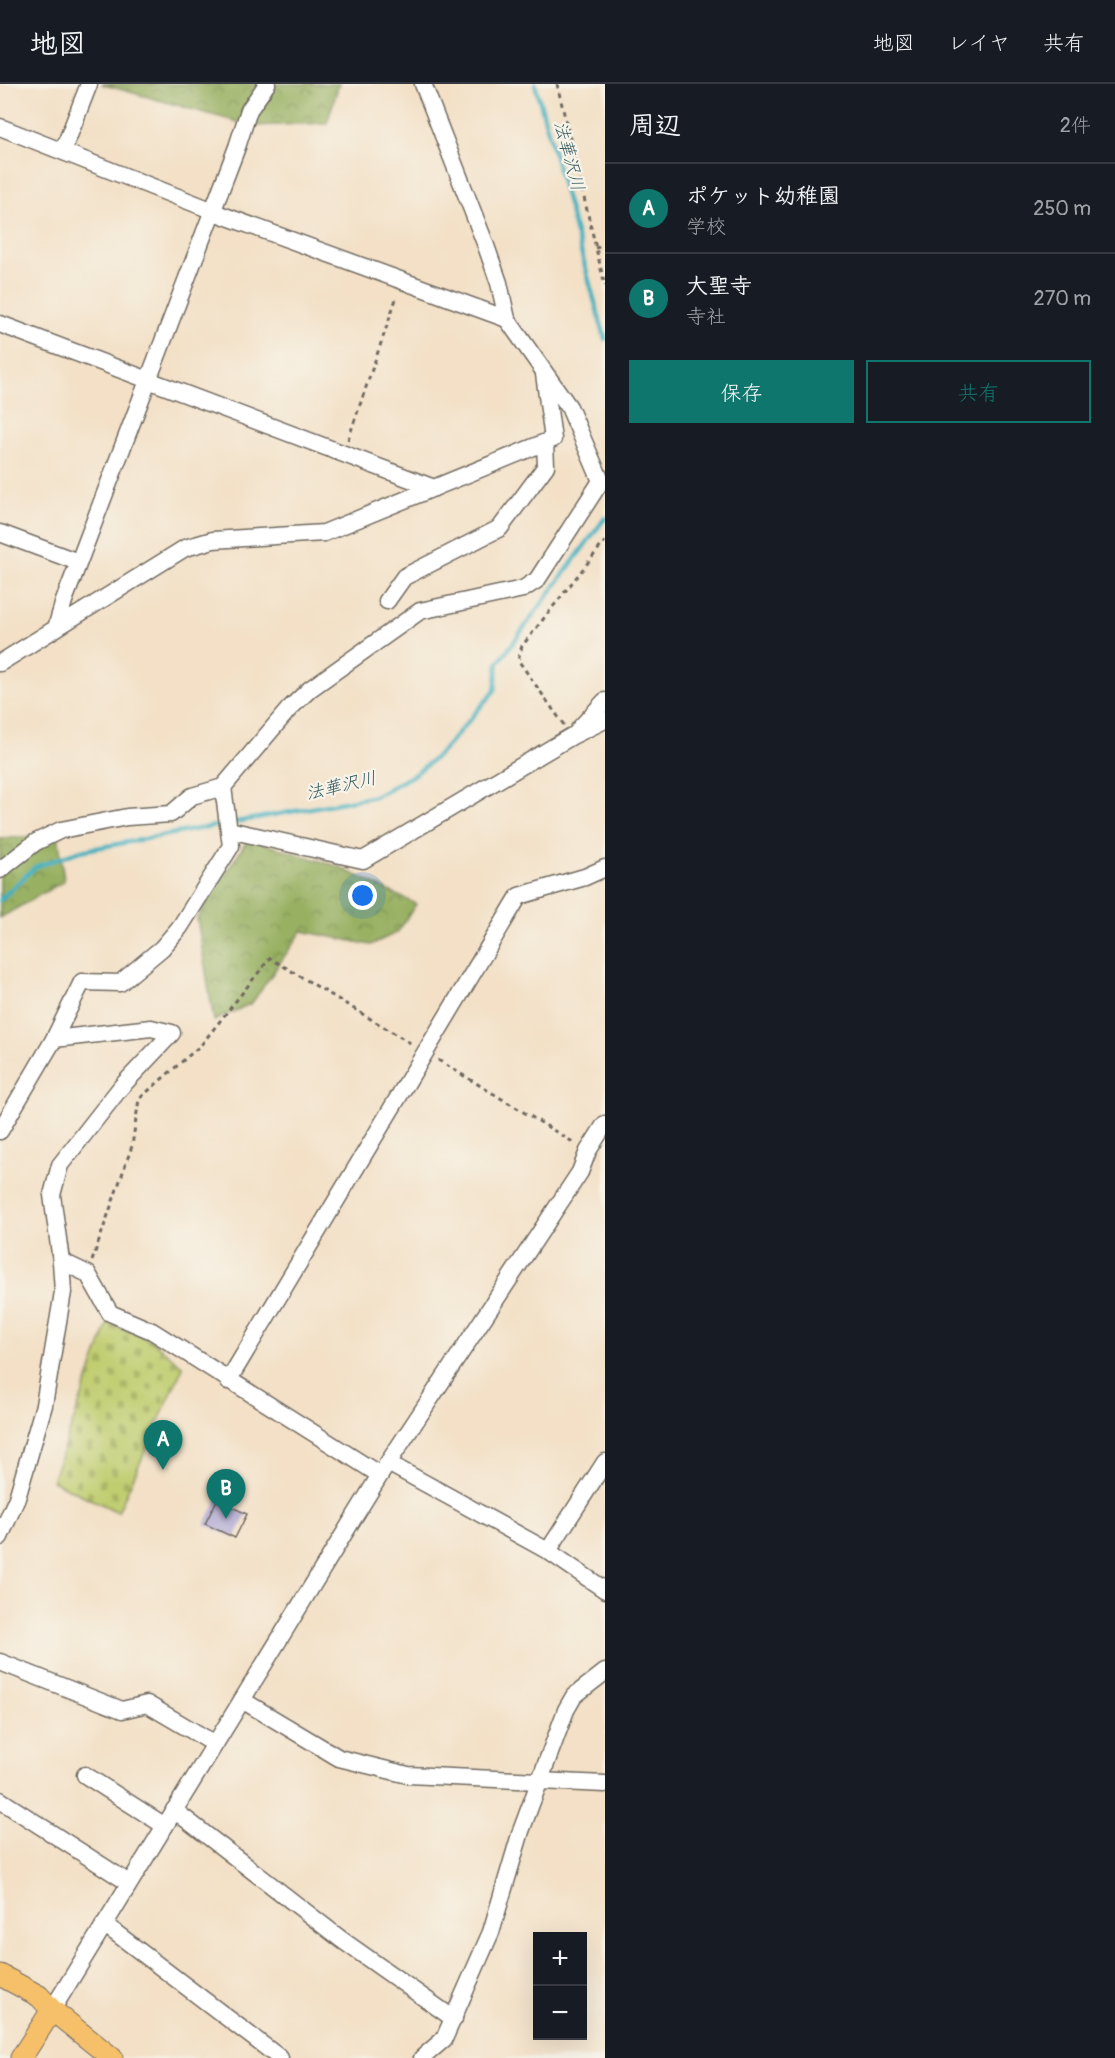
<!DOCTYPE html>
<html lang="ja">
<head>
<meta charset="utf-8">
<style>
  :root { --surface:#171b24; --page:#242831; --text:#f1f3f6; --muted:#9ea1a6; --line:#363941; --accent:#0f766e }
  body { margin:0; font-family:Pangolin,"Klee One",sans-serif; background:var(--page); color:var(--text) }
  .controls { position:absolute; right:18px; bottom:18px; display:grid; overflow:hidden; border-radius:0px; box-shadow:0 6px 24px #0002 }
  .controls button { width:54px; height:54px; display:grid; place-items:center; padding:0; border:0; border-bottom:2px solid var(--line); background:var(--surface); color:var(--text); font:30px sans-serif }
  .you { position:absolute; left:363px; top:812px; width:21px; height:21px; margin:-15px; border:4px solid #fff; border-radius:50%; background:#1a73e8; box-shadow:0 0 0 9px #1a73e833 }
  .badge { display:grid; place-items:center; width:39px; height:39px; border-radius:50%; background:var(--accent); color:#fff; font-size:20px; font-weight:700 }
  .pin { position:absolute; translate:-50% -50px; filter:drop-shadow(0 2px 3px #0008) }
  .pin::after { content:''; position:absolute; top:32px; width:21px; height:18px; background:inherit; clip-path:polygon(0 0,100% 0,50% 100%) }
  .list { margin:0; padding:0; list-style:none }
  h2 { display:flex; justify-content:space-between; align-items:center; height:78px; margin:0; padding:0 24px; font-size:26px }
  h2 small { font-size:20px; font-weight:400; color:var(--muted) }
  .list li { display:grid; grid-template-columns:39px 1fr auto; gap:18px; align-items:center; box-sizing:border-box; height:90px; padding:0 24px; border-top:2px solid var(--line) }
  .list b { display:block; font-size:22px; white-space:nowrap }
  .list p { margin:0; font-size:20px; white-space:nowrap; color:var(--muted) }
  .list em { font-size:20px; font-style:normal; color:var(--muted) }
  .actions { display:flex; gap:12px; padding:18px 24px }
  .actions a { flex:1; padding:14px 0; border:2px solid var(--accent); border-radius:0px; text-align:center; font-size:21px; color:var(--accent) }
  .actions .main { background:var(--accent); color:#fff }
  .map { position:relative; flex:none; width:605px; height:1974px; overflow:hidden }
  header { display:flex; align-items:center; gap:36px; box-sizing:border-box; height:84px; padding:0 30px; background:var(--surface); border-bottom:2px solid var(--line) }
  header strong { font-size:28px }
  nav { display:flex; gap:33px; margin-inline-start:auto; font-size:21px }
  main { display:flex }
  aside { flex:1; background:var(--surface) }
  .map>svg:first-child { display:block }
  .forest { fill:url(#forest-crowns); stroke:#626e46; stroke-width:1.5 }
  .cemetery { fill:url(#cemetery-stones); stroke:#767c4d; stroke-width:1.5 }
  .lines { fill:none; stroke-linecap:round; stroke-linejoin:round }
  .stream { stroke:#42b0bf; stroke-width:4.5 }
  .building { fill:#ada6d3 }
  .minor-casing { stroke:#716a61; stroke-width:19 }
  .major-casing { stroke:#716a61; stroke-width:23 }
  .path { stroke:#716a61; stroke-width:3; stroke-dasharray:4.5 4.5; stroke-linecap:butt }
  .minor { stroke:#fff; stroke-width:16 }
  .major { stroke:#f6c06b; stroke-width:21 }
  .labels { text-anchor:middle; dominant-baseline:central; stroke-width:4.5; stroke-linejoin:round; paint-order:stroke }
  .water-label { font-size:18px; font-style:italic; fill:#335a5f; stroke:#f7f3e8 }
</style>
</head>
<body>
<header>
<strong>地図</strong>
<nav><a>地図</a><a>レイヤ</a><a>共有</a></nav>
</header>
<main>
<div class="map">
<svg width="605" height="1974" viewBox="0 0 605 1974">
  <defs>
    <pattern id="forest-crowns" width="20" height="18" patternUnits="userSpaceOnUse" patternTransform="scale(1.5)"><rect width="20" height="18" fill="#98b062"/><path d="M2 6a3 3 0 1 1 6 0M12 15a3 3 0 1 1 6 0" fill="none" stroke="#7c8f51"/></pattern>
    <pattern id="cemetery-stones" width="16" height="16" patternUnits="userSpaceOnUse" patternTransform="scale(1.5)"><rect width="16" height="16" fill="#c0cd6f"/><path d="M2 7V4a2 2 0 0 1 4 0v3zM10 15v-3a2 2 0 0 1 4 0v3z" fill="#a5b060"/></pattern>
  </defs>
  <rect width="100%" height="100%" fill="#f7f3e8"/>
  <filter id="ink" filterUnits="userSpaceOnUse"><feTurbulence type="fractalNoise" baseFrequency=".0167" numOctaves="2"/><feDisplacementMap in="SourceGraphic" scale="12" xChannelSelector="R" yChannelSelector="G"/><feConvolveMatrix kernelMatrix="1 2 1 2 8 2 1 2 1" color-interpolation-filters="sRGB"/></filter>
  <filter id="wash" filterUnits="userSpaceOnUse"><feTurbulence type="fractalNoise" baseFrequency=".008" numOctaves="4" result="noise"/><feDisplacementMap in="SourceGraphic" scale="24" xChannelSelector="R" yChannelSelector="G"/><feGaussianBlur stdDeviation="1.35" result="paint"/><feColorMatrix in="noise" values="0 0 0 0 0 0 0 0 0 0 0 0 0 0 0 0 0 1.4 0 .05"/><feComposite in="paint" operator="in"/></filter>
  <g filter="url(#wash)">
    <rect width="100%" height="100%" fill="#f3e0c6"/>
    <g class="forest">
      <polygon points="101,0 339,0 327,39 252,42"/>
      <polygon points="58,750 64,797 0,834 0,755"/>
      <polygon points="248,755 337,782 416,820 398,848 371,861 302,847 252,919 214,937 197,834"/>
    </g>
    <polygon class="cemetery" points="108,1239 151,1256 183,1283 118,1428 52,1397"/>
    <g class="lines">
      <g class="stream">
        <polyline points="535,0 605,255"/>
        <polyline points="0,816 35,783 80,767 376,712 415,690 441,669 495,606 498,579 605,434"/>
      </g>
    </g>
    <g id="blocks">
      <polygon class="building" points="217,1416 247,1430 235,1454 205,1440"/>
    </g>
  </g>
  <g filter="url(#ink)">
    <use href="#blocks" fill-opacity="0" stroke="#716a61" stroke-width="1.5"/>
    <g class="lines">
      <defs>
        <g id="minor">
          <polyline points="0,43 211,126"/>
          <polyline points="63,67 89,0"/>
          <polyline points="211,127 507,235"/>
          <polyline points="0,240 434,404"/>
          <polyline points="0,449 78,478"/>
          <polyline points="387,517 404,493 500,444 546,382 545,359"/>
          <polyline points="56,544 64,517 237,63 249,26 267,0"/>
          <polyline points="0,579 185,464 213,456 324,449 553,355 544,290"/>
          <polyline points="579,645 605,617"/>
          <polyline points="229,746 363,776 572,652 605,636"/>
          <polyline points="0,786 36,758 61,746 127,733 171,730 192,712 223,703 289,625 310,605 420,527 523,505 537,496 601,397 569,323 507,235 499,199 485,159 423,0"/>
          <polyline points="0,1047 54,955 82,898 120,899 162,864 180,843 231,762 223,703"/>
          <polyline points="61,1177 88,1190 110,1229 152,1247 380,1391"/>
          <polyline points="228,1297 519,812 585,793 605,784"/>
          <polyline points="388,1379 548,1467 605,1506"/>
          <polyline points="0,1453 17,1414 44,1321 63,1208 61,1177 52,1111 60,1081 121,1003 172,949 151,944 54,955"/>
          <polyline points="548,1467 605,1378"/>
          <polyline points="0,1578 122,1626 147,1620 215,1660"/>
          <polyline points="242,1616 339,1674 408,1691 605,1700"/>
          <polyline points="85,1691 165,1742"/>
          <polyline points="0,1716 129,1799"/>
          <polyline points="174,1726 342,1856 454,1935"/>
          <polyline points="104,1840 280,1974"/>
          <polyline points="52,1926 380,1391 580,1088 588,1067 605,1040"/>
          <polyline points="422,1974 444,1955 491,1848 521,1747 566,1626 574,1612 605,1588"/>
        </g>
        <g id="major">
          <polyline points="0,1891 39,1912 52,1926 112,1974"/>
          <polyline points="21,1974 52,1926"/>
        </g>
      </defs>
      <use href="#minor" class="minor-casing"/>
      <use href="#major" class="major-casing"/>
      <g class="path">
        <polyline points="557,0 605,202"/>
        <polyline points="595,164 605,162"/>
        <polyline points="348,356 397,212"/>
        <polyline points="564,641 518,576 522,562 605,457"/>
        <polyline points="438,976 576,1060"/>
        <polyline points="92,1177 132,1062 139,1015 201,961 270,874 412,960"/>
      </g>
      <use href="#minor" class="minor"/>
      <use href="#major" class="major"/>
    </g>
  </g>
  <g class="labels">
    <g class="water-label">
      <text transform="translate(569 72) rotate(75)">法華沢川</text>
      <text transform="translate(341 702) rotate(-13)">法華沢川</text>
    </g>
  </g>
</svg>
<div class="controls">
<button>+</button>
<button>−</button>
</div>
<div class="you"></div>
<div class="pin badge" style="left:163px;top:1386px">A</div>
<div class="pin badge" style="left:226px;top:1435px">B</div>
</div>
<aside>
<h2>周辺<small>2件</small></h2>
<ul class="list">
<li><span class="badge">A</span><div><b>ポケット幼稚園</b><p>学校</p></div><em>250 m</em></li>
<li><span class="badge">B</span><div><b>大聖寺</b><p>寺社</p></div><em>270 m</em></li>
</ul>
<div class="actions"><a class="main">保存</a><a>共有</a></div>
</aside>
</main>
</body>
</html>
